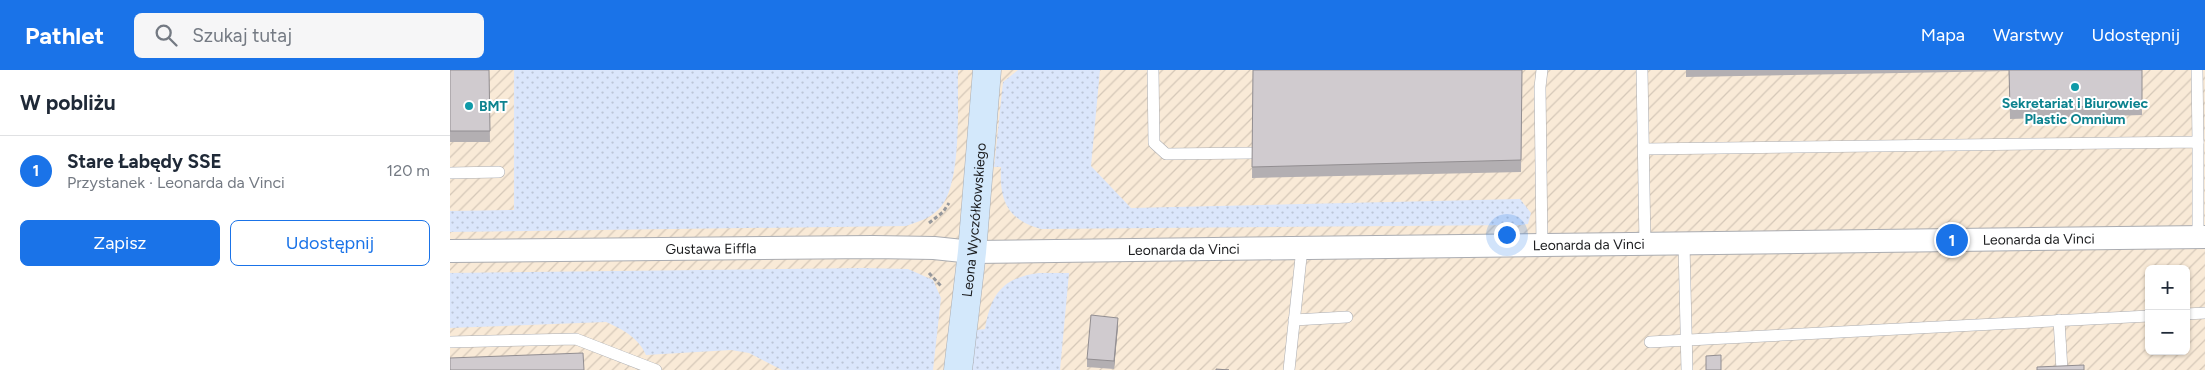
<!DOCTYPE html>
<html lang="pl">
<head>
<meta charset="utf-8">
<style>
  :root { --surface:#fff; --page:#f6f6f7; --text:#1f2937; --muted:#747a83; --line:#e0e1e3; --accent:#1a73e8 }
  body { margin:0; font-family:Figtree,sans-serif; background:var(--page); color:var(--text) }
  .controls { position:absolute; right:15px; bottom:15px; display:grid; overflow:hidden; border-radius:8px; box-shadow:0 1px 4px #0004 }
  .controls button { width:45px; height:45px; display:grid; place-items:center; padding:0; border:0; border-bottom:1px solid var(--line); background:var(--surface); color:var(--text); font:25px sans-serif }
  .you { position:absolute; left:1056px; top:164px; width:18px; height:18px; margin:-12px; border:4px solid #fff; border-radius:50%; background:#1a73e8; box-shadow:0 0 0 8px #1a73e833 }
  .badge { display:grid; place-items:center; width:32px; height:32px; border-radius:50%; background:var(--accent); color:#fff; font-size:16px; font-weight:700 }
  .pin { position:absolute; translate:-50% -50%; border:2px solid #fff; box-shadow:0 1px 5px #0006 }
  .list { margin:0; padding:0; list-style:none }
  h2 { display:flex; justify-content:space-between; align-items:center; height:65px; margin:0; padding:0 20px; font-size:21px }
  h2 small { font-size:16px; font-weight:400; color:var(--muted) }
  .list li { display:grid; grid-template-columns:32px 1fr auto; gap:15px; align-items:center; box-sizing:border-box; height:70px; padding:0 20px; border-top:1px solid var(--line) }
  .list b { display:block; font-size:19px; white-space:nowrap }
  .list p { margin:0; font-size:16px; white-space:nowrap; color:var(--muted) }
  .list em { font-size:16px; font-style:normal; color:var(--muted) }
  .actions { display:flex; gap:10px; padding:15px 20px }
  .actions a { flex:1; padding:11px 0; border:1px solid var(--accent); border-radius:8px; text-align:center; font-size:18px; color:var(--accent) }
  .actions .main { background:var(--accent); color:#fff }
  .icon { flex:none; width:28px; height:28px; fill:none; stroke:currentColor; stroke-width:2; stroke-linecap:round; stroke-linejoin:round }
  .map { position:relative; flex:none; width:1755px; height:300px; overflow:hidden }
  header { display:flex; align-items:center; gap:30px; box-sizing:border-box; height:70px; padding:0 25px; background:var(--accent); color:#fff }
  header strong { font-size:24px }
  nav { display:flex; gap:28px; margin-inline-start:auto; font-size:18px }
  .search { width:350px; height:45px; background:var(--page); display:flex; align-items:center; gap:12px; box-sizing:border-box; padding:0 18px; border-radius:8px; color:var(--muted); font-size:19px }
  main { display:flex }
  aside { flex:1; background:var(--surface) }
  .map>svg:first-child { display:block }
  .industrial { fill:url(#industrial-furrows); fill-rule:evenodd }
  .grass { fill:url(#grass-dots) }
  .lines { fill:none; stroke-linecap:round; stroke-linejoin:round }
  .lane-casing { stroke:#aaacb1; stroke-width:12 }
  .street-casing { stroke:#aaacb1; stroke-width:24 }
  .secondary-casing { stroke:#aaacb1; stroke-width:29 }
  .path { stroke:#96989c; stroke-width:3; stroke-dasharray:4 2.5; stroke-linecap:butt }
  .lane { stroke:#fff; stroke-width:11 }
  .street { stroke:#fff; stroke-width:22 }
  .secondary { stroke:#d3e8fb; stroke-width:28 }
  .wall { fill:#b3afb2 }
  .shaded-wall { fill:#928e91 }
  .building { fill:#d0cbcf; stroke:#928e91 }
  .culture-dot { fill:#0f9aa8; stroke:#fff; stroke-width:2 }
  .labels { text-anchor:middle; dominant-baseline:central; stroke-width:4; stroke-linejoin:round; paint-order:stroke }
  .culture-label { font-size:14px; font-weight:bold; fill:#0d838f; stroke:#fff }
  .street-label { font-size:14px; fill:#1b1c1e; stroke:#fff }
</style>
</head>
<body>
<header>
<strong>Pathlet</strong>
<div class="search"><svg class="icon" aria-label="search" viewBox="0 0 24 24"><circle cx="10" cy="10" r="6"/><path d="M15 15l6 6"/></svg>Szukaj tutaj</div>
<nav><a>Mapa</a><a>Warstwy</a><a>Udostępnij</a></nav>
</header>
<main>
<aside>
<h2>W pobliżu<small></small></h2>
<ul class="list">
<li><span class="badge">1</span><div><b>Stare Łabędy SSE</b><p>Przystanek · Leonarda da Vinci</p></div><em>120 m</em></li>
</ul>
<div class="actions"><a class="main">Zapisz</a><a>Udostępnij</a></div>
</aside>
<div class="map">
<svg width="1755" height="300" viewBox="0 0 1755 300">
  <defs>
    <pattern id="industrial-furrows" width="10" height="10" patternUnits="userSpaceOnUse" patternTransform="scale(1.25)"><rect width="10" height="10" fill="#f9ead7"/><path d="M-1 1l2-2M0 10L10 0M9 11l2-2" fill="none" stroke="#d5c8b8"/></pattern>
    <pattern id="grass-dots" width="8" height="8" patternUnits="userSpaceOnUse" patternTransform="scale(1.25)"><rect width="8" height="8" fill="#dbe6fb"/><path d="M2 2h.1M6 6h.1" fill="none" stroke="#bbc5d7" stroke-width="1.8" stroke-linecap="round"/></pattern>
  </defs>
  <rect width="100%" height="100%" fill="#f4f7fc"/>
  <path class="industrial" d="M0 0H1755V300H0ZM1699 199H1736V281H1699Z"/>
  <g class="grass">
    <path d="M64 0H508C507 33 513 117 488 140 479 149 467 152 456 156L0 162V141L64 140Z"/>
    <path d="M568 0H650L641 96 681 138 1070 129 1081 143 1078 154 1071 155 591 159C557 150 549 129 551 97H544L553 12Z"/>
    <path d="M414 198 458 199 483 210 491 228 483 300H332L299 283 281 280 196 285C189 268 172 259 156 252L0 258V203Z"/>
    <path d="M589 203H619L610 300H522L527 260 535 259C541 224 552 208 589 203Z"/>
  </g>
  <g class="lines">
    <defs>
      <g id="lane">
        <polyline points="703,0 704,73 716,84 802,83"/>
        <polyline points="1192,0 1195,175"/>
        <polyline points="1747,0 1748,72"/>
        <polyline points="1194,79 1748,72 1748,167"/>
        <polyline points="0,103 49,102"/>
        <polyline points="1234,174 1237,300"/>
        <polyline points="1092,176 1090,17 1092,0"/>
        <polyline points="1736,244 1755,243"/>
        <polyline points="844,250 897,247"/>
        <polyline points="1609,250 1612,300"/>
        <polyline points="0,272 126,269 206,300"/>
        <polyline points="1200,272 1699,246"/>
        <polyline points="839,300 852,178"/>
      </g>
      <g id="street">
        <path id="s1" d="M0 181 423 177 484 178 522 182 1755 167"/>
      </g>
      <g id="secondary">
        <path id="s2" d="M508 300 522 182 537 0"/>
      </g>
    </defs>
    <use href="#lane" class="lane-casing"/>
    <use href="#street" class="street-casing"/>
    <use href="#secondary" class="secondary-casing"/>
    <g class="path">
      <polyline points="479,153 493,142 499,133"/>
      <polyline points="479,203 491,216"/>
    </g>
    <use href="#lane" class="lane"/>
    <use href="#street" class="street"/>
    <use href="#secondary" class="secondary"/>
  </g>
  <g class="wall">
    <polygon points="0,0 39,0 40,72 0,72"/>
    <polygon points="803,0 1072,0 1071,102 802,108"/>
    <polygon points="1236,0 1692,0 1692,45 1560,49 1559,1 1236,7"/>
    <polygon points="668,256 664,299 637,297 637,289"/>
  </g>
  <polygon class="shaded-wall" points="668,248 668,256 664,299 664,291"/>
  <g class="building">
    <polygon points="0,0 39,0 40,61 0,61"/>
    <polygon points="803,0 1072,0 1071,90 802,97"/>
    <polygon points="1559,0 1692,0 1692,35 1560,39"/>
    <polygon points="641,245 668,248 664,291 637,289"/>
    <polygon points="133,283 134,300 0,300 0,288"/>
    <polygon points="1271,285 1271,300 1256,300 1256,286"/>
    <polygon points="1634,295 1634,300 1587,300 1587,297"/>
    <polygon points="766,299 779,300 766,300"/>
  </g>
  <g class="culture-dot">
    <circle cx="1625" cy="17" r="5"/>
    <circle cx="19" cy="36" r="5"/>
  </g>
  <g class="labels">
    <g class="culture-label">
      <text x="1625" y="33">Sekretariat i Biurowiec<tspan x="1625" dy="16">Plastic Omnium</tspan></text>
      <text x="29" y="36" text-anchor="start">BMT</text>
    </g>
    <g class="street-label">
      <text stroke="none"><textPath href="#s2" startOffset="151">Leona Wyczółkowskiego</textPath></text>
      <text stroke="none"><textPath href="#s1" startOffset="1589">Leonarda da Vinci</textPath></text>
      <text stroke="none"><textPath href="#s1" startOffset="1139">Leonarda da Vinci</textPath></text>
      <text stroke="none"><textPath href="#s1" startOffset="261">Gustawa Eiffla</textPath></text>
      <text stroke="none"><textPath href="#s1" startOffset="734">Leonarda da Vinci</textPath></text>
    </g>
  </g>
</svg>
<div class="controls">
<button>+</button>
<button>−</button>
</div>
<div class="you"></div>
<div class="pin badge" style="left:1502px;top:170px">1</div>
</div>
</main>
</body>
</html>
